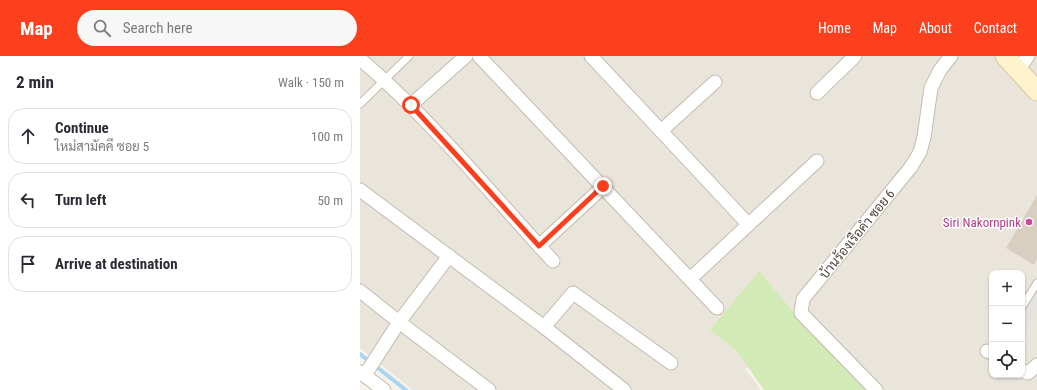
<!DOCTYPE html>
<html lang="en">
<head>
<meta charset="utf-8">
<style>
  :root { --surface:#fff; --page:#f7f7f7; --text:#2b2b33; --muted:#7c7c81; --line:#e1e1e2; --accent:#fc3f1d }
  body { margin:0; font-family:"Roboto Condensed",Sarabun,sans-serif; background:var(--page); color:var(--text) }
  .controls { position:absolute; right:12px; bottom:12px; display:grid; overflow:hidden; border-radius:8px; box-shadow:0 1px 3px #0004 }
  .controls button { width:36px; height:36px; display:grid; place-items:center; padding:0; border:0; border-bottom:1px solid var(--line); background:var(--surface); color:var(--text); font:20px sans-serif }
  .stop { position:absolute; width:12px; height:12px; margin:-9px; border:3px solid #fc3f1d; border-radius:50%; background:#fff }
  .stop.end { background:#fc3f1d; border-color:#fff; box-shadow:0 1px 4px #0008 }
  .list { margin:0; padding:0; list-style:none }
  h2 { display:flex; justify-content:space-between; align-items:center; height:52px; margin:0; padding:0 16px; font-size:17px }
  h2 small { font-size:13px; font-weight:400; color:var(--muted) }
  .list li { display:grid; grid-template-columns:26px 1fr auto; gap:12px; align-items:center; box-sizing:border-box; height:56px; margin:0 8px 8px; padding:0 8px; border:1px solid var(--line); border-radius:16px }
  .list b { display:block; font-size:15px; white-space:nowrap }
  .list p { margin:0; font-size:13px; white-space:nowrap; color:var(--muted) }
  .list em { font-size:13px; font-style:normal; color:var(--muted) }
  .icon { flex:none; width:22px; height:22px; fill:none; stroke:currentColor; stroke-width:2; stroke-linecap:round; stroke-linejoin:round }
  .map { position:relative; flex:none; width:677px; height:334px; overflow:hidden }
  header { display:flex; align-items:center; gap:24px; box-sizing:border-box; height:56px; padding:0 20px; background:var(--accent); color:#fff }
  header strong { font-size:19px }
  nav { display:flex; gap:22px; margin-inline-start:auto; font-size:14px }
  .search { width:280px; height:36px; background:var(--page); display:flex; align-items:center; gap:10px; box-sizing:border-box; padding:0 14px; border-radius:22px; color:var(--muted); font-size:15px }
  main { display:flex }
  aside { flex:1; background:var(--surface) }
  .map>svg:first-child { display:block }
  .residential { fill:#eae5da; fill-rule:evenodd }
  .green { fill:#d2eab5 }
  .parking { fill:#e5e3e0 }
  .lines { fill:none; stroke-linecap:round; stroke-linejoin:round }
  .stream { stroke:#a9d4f2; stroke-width:4 }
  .building { fill:#d8cfc1 }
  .lane-casing { stroke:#c2bbae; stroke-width:9 }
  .street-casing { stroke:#c2bbae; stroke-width:15 }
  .secondary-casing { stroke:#d6c79b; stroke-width:21 }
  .lane { stroke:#fff; stroke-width:7 }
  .street { stroke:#fff; stroke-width:13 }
  .secondary { stroke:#fff3cd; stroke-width:19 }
  .route { stroke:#fc3f1d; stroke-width:5 }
  .hotel-dot { fill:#d1479c; stroke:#fff; stroke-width:1.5 }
  .labels { text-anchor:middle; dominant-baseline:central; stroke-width:3; stroke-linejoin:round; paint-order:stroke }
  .hotel-label { font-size:13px; fill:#b23c85; stroke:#fff; text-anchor:end }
  .street-label { font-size:13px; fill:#4b4439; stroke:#fff }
</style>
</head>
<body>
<header>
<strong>Map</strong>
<div class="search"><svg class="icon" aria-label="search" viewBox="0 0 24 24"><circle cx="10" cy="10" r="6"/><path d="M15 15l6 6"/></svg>Search here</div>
<nav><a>Home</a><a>Map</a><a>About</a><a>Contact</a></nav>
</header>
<main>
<aside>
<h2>2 min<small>Walk · 150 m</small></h2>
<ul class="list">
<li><svg class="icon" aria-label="ahead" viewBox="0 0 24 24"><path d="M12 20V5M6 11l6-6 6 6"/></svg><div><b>Continue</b><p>ใหม่สามัคคี ซอย 5</p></div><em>100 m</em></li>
<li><svg class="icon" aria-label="left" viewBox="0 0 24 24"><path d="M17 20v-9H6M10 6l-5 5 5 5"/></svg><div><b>Turn left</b></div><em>50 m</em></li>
<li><svg class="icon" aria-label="arrive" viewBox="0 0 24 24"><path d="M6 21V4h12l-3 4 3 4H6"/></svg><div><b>Arrive at destination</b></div></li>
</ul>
</aside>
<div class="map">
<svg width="677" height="334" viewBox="0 0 677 334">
  <rect width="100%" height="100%" fill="#f6f3ec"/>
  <path class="residential" d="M0 0H677V334H495L438 273 385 313 401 334H53L0 292ZM632 217H662V319H632Z"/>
  <polygon class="green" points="399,215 428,250 505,334 404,334 376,294 350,274"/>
  <polygon class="parking" points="677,233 677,257 662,277 662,257"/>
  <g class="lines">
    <polyline class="stream" points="0,298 46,334"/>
  </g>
  <polygon class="building" points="677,139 677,204 674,209 646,192"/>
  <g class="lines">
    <defs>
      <g id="lane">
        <polyline points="0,48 49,0"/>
        <polyline points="662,251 677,227"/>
      </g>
      <g id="street">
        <polyline points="119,0 357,252"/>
        <polyline points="231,0 388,168"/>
        <path d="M0 3C71 63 130 137 193 205"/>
        <polyline points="658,14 668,0"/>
        <polyline points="457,37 495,0"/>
        <polyline points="51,49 106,0"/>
        <polyline points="301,75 355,26"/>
        <polyline points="0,134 184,271 264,334"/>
        <polyline points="179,190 243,131"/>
        <polyline points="330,223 457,105"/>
        <polyline points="0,235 39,266 129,334"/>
        <polyline points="184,271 213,237 311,307"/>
        <polyline points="627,295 632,297"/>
        <polyline points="662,315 668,317 677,309"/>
        <polyline points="0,316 24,334"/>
        <polyline points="5,319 39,266 89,200"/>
        <polyline points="516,334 441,257 443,243 551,111 560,96 564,81 571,32 580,14 591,0"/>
      </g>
      <polyline id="secondary" points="645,0 677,35"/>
    </defs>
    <use href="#lane" class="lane-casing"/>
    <use href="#street" class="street-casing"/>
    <use href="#secondary" class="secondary-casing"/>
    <use href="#lane" class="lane"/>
    <use href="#street" class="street"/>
    <use href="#secondary" class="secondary"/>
  </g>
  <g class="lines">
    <polyline class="route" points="51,49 179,190 243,130"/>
  </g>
  <circle class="hotel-dot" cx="669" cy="166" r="4"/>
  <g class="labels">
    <g class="hotel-label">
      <text x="661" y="166">Siri Nakornpink</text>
    </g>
    <g class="street-label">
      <text transform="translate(497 178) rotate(-51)">บ้านร้องเรือคำ ซอย 6</text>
    </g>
  </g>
</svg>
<div class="controls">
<button>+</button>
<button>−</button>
<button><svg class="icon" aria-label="locate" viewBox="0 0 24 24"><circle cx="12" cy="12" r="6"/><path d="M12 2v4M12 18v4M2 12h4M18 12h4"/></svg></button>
</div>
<div class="stop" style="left:51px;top:49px"></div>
<div class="stop end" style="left:243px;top:130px"></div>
</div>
</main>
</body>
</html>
